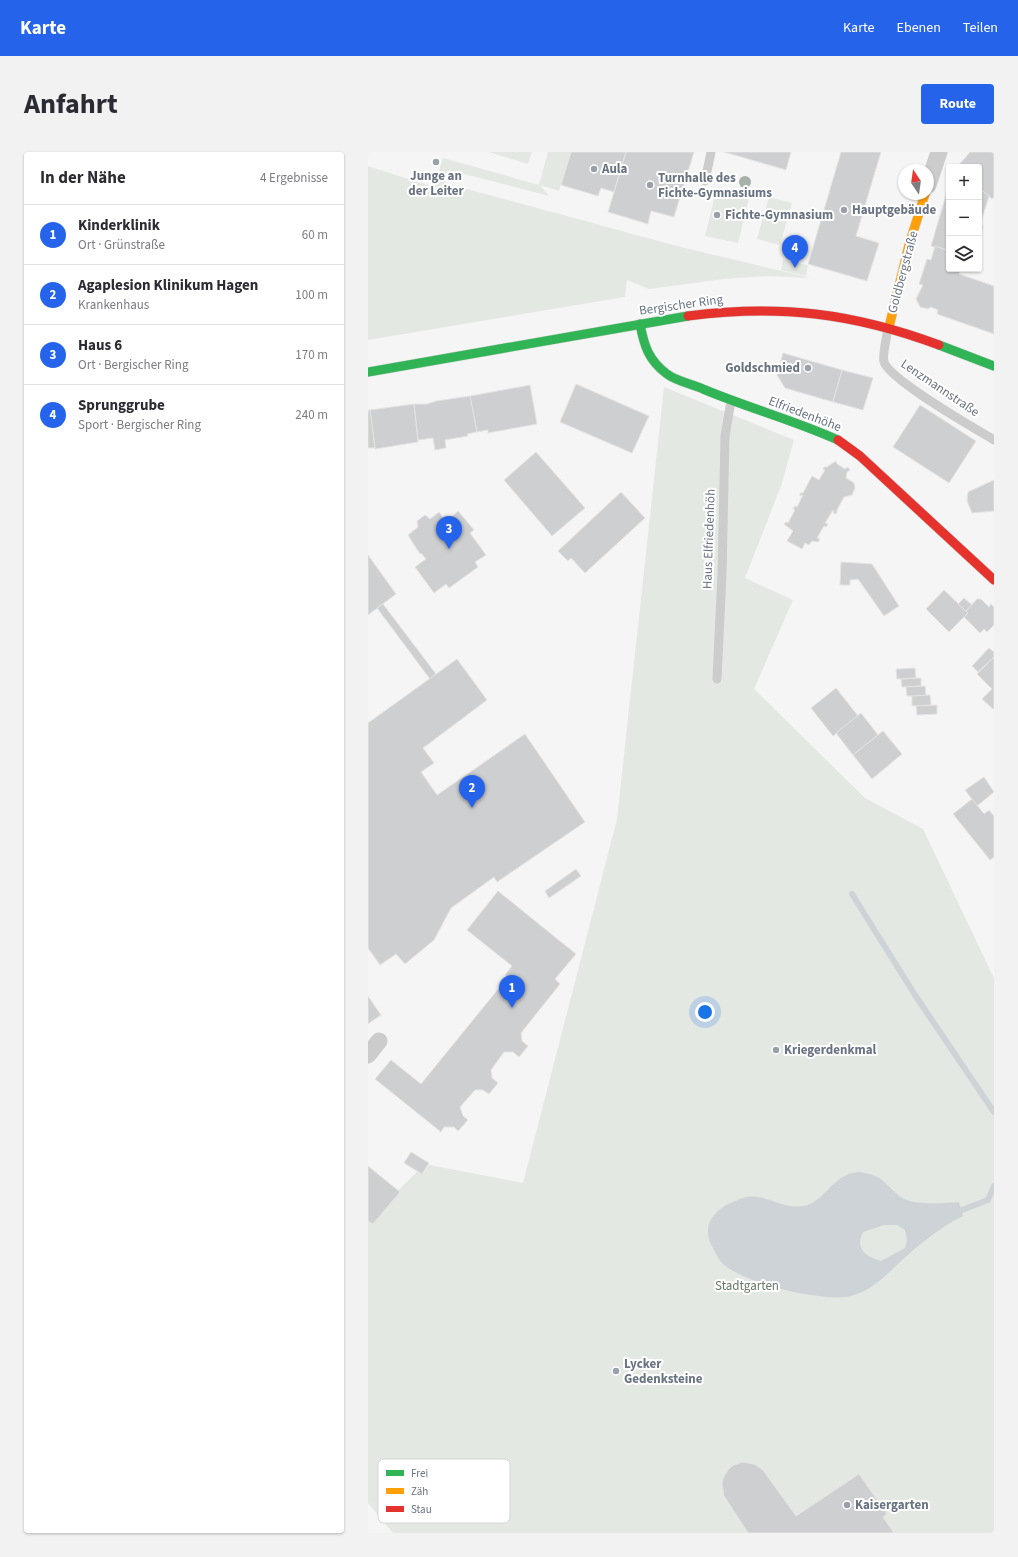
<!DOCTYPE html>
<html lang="de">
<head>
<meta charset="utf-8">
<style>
  :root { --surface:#fff; --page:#f2f2f3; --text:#2b2b33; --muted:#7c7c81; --line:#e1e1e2; --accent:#2563eb }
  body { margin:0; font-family:"Source Sans 3",sans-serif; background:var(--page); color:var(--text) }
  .controls { position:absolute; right:12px; top:12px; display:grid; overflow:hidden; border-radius:4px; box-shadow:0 1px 3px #0004 }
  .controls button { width:36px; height:36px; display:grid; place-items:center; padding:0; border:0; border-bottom:1px solid var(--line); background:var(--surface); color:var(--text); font:20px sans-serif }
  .compass { position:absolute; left:530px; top:12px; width:36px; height:36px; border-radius:50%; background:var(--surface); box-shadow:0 1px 3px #0004; rotate:347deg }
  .you { position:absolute; left:337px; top:860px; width:14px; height:14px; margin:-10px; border:3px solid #fff; border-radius:50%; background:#1a73e8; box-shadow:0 0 0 6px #1a73e833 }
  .badge { display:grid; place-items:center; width:26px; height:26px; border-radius:50%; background:var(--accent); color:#fff; font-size:13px; font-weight:700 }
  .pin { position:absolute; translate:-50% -33px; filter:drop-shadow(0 1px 2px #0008) }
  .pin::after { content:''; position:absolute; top:21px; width:14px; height:12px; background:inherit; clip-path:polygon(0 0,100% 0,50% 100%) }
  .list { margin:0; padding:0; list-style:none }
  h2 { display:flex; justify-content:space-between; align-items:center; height:52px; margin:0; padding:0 16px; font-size:17px }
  h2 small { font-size:13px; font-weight:400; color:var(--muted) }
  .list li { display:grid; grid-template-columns:26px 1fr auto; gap:12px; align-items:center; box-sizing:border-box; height:60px; padding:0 16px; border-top:1px solid var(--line) }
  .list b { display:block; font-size:15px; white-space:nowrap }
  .list p { margin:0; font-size:13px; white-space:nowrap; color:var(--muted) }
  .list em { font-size:13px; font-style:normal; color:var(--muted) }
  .icon { flex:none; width:22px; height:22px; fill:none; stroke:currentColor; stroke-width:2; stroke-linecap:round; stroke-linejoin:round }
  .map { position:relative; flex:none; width:626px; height:1381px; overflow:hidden; border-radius:4px }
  header { display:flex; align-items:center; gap:24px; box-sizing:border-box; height:56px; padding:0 20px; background:var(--accent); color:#fff }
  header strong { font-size:19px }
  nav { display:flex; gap:22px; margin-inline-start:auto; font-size:14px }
  .intro { display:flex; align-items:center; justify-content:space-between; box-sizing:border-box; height:96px; padding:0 24px }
  h1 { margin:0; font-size:28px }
  .button { padding:10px 18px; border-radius:4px; background:var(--accent); color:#fff; font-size:14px; font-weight:700 }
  main { display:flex; gap:24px; padding:0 24px }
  aside { flex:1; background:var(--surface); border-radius:4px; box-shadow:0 1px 3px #0004 }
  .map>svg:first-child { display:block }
  .green { fill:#e4e8e3 }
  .water { fill:#ced3d7; fill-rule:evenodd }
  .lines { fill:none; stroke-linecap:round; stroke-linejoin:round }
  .stream { stroke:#ced3d7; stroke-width:6 }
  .building { fill:#cecfd0; stroke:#e4e4e4 }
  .fast-casing { stroke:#d1d2d3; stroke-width:10 }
  .slow-casing { stroke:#d1d2d3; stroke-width:10 }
  .jam-casing { stroke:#d1d2d3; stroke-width:10 }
  .lane { stroke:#cccccd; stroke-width:9 }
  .street { stroke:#cccccd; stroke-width:17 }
  .fast { stroke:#30b455; stroke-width:9 }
  .slow { stroke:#ff9f0a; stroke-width:9 }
  .jam { stroke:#e5322d; stroke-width:9 }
  .tree { fill:#a7b1a7 }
  .poi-dot { fill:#9aa0aa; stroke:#fff; stroke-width:1.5 }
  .labels { text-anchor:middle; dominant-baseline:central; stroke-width:4; stroke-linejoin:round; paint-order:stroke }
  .poi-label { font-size:13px; font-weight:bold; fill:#697381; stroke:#fff; text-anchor:start }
  .street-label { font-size:13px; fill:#697381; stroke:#fff }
  .park-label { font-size:13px; fill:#687967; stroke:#fff }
  .key { fill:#fff; stroke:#d2d5d9; stroke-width:1 }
  .key-label { font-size:11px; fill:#697381 }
</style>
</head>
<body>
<header>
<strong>Karte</strong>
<nav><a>Karte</a><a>Ebenen</a><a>Teilen</a></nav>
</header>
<div class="intro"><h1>Anfahrt</h1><a class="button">Route</a></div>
<main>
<aside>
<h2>In der Nähe<small>4 Ergebnisse</small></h2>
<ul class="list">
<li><span class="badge">1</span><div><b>Kinderklinik</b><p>Ort · Grünstraße</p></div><em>60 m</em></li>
<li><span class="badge">2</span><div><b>Agaplesion Klinikum Hagen</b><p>Krankenhaus</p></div><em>100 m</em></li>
<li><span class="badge">3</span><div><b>Haus 6</b><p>Ort · Bergischer Ring</p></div><em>170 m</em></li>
<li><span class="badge">4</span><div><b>Sprunggrube</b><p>Sport · Bergischer Ring</p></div><em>240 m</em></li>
</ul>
</aside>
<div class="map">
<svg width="626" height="1381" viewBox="0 0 626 1381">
  <rect width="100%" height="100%" fill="#f5f5f5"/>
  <g class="green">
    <polygon points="120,0 164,0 160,12"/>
    <polygon points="180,0 203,0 191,39 172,33 181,44 81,18 77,31 309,94 443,126 400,124 356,127 281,137 259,128 257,145 0,188 0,14 66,35 75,6 171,33"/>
    <polygon points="349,35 382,42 370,91 337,84"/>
    <polygon points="401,45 424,51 412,93 389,87"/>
    <polygon points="415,108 440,113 438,124 413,118"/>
    <polygon points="296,235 426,288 413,334 377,426 425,448 386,537 497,646 555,677 626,826 626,1381 25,1381 0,1351 0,1068 57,1012 155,1031 249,667"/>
  </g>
  <path class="water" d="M491 1020C518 1024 514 1031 533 1045 545 1054 576 1051 591 1050L595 1064C571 1076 550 1093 530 1112 516 1125 503 1139 483 1144 456 1151 374 1131 354 1111 351 1108 348 1102 346 1098 329 1071 350 1054 375 1046 395 1039 414 1058 436 1054 457 1050 464 1022 491 1020ZM516 1073H529L537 1078 539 1088 537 1096 513 1109C497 1104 487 1097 495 1080Z"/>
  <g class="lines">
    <g class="stream">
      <polyline points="484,742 547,843 626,960"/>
      <polyline points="594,1058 620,1048 626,1034"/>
    </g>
  </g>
  <g class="building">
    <polygon points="203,0 258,0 246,40 233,36 230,44 193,33"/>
    <polygon points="258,0 326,0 306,65 283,59 280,72 240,60"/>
    <polygon points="356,0 423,0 418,18"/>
    <polygon points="473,0 513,0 488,84 511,91 499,129 440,112"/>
    <polygon points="602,0 626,0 626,45 624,47 611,36 611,15 589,15"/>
    <polygon points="581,33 581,99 563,94"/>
    <polygon points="611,36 621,44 612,73 615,74 611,89"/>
    <polygon points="567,94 581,99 581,117 593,117 591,122 626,134 626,182 569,162 570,158 563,155 560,157 552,155 548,147 555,133 551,132 559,107 563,108"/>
    <polygon points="415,201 474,218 465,250 417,236 409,223"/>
    <polygon points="474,218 505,226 495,258 465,250"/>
    <polygon points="208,232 281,264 264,301 192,270"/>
    <polygon points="162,233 169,272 120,281 120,278 109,280 102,244"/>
    <polygon points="102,244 109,280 99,282 100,284 77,288 78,296 67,298 65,286 50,288 46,252 59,252 68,249"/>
    <polygon points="46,252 50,290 7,297 2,258"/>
    <polygon points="552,253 608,289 581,331 525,295"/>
    <polygon points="0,258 2,258 7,296 0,296"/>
    <polygon points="168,300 217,356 184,384 136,328"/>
    <polygon points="468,309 469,312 477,317 480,315 482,318 479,320 478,326 486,331 487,336 484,343 476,345 469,358 469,361 466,362 465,358 457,371 460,372 458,375 456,374 449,386 452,387 450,390 444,389 441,393 437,391 434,397 419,389 425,379 416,372 418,370 420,371 427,358 425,357 427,354 429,355 435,343 432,344 432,341 435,341 444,324 451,328 457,318 455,317 456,315 459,315"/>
    <polygon points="626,328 626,359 604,361 599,349 600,340"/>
    <polygon points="253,340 277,366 217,421 203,406 200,409 190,399"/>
    <polygon points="90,359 106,378 102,381 118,403 107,410 110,415 81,436 78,432 66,441 47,415 58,407 53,401 52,402 40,383 50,375 49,369 57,363 62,367 71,360 78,370"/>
    <polygon points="0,403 28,442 0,463"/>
    <polygon points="473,410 504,412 531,454 516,464 490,427 482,428 482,433 472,433"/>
    <polygon points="576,438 600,461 581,480 558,457"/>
    <polygon points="596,446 604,453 598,459 590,452"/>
    <polygon points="609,447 613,447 621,455 623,452 626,455 626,473 619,480 616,477 612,481 596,465 600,461 598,459"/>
    <polygon points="15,452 68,522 62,527 9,456"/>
    <polygon points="621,496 626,500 626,505 610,520 604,514"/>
    <polygon points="626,505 626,556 625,557 614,547 624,537 609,522"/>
    <polygon points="89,507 119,548 55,596 66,611 53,620 69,643 157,582 217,670 129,730 126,725 83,756 66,788 37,812 28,802 12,813 0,796 0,571"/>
    <polygon points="547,516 548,526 529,527 528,517"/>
    <polygon points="553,526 553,534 534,535 533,527"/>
    <polygon points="557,534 558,544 539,544 538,535"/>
    <polygon points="468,536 490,564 465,584 443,556"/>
    <polygon points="562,543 563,553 544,554 544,544"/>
    <polygon points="569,553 569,562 549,563 548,554"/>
    <polygon points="493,561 510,583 485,603 468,581"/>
    <polygon points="515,579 534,602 504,627 485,603"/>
    <polygon points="616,625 626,640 609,654 597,638"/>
    <polygon points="604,647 616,662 621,658 626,664 626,705 622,708 585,662"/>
    <polygon points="208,717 213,724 181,746 177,739"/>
    <polygon points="130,739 208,802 187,827 192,832 153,881 154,889 160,894 151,905 145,900 136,900 123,918 124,926 130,931 121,942 115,938 107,938 92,955 95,964 100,968 90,979 86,975 76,975 73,980 7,927 23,908 53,932 140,825 137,823 144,814 99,778"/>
    <polygon points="0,844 13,863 0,872"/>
    <polygon points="43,1000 61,1011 54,1022 36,1011"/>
    <polygon points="0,1014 32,1040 5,1072 0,1069"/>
    <polygon points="374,1310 386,1312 395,1318 428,1364 491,1322 519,1362 515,1365 526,1381 380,1381 356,1344 354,1332 355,1326 360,1318 364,1314"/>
  </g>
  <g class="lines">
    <defs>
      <g id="fast">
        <path d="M272 172C276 193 280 208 299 222 308 229 324 232 335 237 380 256 426 268 470 288"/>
        <polyline points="571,193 626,214"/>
        <polyline points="0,220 320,164"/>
      </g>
      <polyline id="slow" points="521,175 541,93 557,42"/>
      <g id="jam">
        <path d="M320 164C411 152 485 161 571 193"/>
        <polyline points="470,288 492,304 626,428"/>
      </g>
    </defs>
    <use href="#fast" class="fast-casing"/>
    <use href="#slow" class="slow-casing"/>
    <use href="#jam" class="jam-casing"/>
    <g class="lane">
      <polyline points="337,29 343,0"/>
      <path d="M520 176C519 184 514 203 516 210 523 229 605 275 626 288"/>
      <polyline points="349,527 354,422 357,284 363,249"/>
    </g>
    <g class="street">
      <polyline points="560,33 571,0"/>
      <polyline points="0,903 11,889"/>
    </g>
    <use href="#fast" class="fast"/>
    <use href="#slow" class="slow"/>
    <use href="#jam" class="jam"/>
  </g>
  <circle class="tree" cx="377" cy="30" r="6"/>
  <g class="poi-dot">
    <circle cx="68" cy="10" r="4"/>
    <circle cx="226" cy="17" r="4"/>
    <circle cx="282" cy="33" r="4"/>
    <circle cx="476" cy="58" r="4"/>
    <circle cx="349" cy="63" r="4"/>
    <circle cx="440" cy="216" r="4"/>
    <circle cx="408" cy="898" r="4"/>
    <circle cx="248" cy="1219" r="4"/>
    <circle cx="479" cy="1353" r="4"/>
  </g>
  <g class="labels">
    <g class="poi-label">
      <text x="234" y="17">Aula</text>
      <text x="68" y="24" text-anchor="middle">Junge an<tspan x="68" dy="15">der Leiter</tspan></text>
      <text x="290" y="26">Turnhalle des<tspan x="290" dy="15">Fichte-Gymnasiums</tspan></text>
      <text x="484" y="58">Hauptgebäude</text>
      <text x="357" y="63">Fichte-Gymnasium</text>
      <text x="432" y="216" text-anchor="end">Goldschmied</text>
      <text x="416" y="898">Kriegerdenkmal</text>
      <text x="256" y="1212">Lycker<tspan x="256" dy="15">Gedenksteine</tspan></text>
      <text x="487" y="1353">Kaisergarten</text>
    </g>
    <g class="street-label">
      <text transform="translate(535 120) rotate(-75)">Goldbergstraße</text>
      <text transform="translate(313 153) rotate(-8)">Bergischer Ring</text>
      <text transform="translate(572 236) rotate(34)">Lenzmannstraße</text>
      <text transform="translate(437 262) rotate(21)">Elfriedenhöhe</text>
      <text transform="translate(341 387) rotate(-88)">Haus Elfriedenhöh</text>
    </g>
    <g class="park-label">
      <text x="379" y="1134">Stadtgarten</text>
    </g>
  </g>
  <rect x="10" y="1307" width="132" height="64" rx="6" class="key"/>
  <rect x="18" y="1318" width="18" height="6" fill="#30b455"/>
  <rect x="18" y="1336" width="18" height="6" fill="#ff9f0a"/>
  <rect x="18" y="1354" width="18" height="6" fill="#e5322d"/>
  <g class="key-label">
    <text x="43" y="1325">Frei</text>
    <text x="43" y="1343">Zäh</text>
    <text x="43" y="1361">Stau</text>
  </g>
</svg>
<div class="controls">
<button>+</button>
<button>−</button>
<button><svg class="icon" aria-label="layers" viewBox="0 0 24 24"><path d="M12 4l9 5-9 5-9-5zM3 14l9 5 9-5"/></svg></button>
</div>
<svg class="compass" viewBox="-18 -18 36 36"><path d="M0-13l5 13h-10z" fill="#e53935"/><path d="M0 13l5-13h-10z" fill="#7c7c81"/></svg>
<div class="you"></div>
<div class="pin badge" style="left:144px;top:856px">1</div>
<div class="pin badge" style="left:104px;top:656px">2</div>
<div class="pin badge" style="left:81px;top:397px">3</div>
<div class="pin badge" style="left:427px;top:116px">4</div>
</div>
</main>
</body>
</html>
